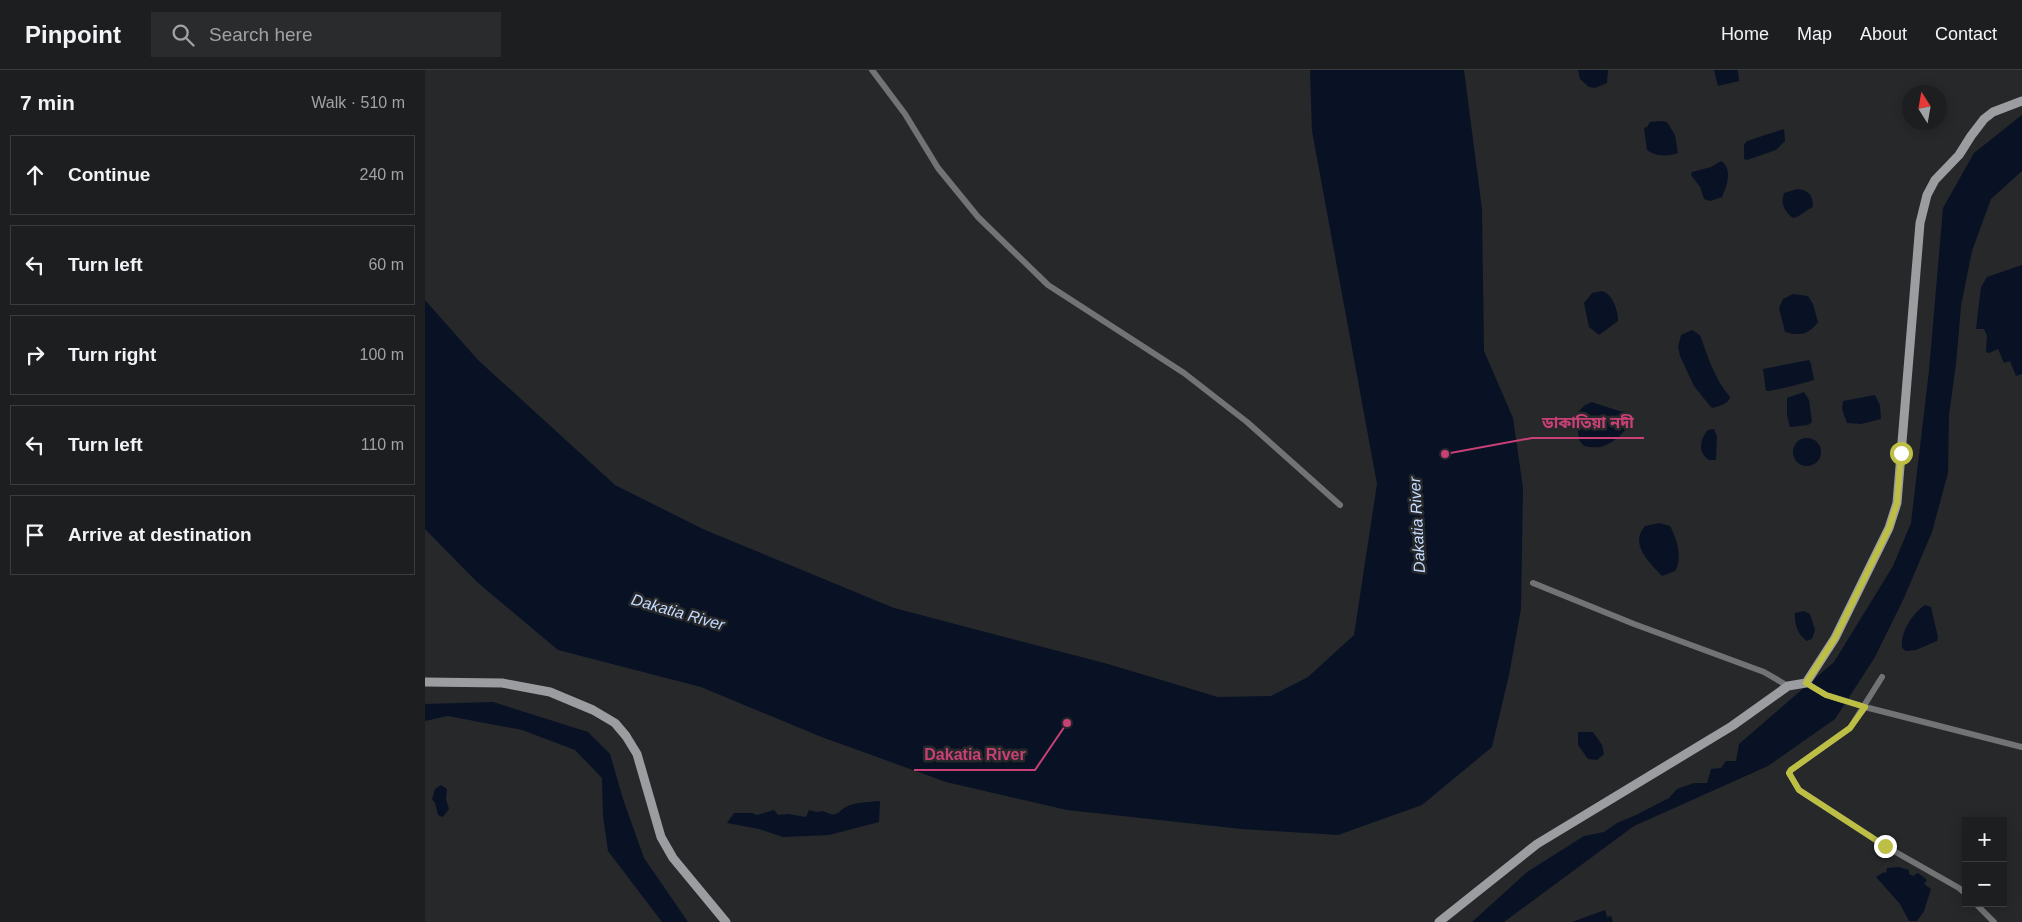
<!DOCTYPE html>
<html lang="en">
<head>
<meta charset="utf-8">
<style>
  :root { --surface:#1d1e20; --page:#2a2b2d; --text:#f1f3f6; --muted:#a0a2a5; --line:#3b3c3e }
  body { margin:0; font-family:Arial,"Noto Sans Bengali",sans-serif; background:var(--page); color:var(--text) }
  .controls { position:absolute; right:15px; bottom:15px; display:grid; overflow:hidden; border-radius:0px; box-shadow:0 2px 12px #0003 }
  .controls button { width:45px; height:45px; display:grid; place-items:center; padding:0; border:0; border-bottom:1px solid var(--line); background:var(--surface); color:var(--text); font:25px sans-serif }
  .compass { position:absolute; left:1477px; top:15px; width:45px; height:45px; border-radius:50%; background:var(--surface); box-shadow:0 2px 12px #0003; rotate:349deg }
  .stop { position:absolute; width:15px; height:15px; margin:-11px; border:4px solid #bcbf43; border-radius:50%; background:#fff }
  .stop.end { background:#bcbf43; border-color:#fff; box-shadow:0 1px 5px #0008 }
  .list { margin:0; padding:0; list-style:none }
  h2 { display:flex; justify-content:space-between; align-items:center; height:65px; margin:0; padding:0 20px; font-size:21px }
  h2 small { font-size:16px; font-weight:400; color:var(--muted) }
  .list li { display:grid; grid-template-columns:32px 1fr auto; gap:15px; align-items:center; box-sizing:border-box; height:80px; margin:0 10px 10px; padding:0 10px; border:1px solid var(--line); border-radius:0px }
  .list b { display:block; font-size:19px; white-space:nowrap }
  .list em { font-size:16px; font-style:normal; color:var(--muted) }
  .icon { flex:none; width:28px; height:28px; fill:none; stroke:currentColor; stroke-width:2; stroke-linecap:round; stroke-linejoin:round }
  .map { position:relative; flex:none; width:1597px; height:852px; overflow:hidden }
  header { display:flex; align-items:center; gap:30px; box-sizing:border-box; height:70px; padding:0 25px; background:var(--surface); border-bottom:1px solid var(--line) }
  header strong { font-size:24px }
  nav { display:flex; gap:28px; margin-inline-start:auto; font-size:18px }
  .search { width:350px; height:45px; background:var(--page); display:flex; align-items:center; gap:12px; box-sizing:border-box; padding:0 18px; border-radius:0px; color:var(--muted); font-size:19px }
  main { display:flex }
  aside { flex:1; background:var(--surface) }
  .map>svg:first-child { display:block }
  .water { fill:#081224 }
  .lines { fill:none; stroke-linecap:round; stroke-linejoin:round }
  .street { stroke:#727374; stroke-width:6 }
  .secondary { stroke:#9c9da0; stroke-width:9 }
  .route { stroke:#bcbf43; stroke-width:6 }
  .labels { text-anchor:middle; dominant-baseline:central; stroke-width:5; stroke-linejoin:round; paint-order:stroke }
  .water-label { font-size:16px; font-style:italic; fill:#c4daff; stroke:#27282a }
  .leader { fill:none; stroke:#c84076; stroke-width:2 }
  .callout-dot { fill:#c84076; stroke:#27282a; stroke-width:2 }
  .callout-label { font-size:16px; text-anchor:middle; font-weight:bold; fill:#c84076; stroke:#27282a; stroke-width:5; stroke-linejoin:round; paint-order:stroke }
</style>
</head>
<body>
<header>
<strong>Pinpoint</strong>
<div class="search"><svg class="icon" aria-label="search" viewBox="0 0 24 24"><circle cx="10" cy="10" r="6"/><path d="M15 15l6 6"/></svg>Search here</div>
<nav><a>Home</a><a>Map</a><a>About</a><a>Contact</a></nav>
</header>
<main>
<aside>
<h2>7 min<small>Walk · 510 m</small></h2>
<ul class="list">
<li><svg class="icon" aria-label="ahead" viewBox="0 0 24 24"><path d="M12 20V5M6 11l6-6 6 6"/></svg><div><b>Continue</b></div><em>240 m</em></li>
<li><svg class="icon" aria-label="left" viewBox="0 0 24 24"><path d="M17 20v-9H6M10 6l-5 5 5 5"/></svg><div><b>Turn left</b></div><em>60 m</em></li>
<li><svg class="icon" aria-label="right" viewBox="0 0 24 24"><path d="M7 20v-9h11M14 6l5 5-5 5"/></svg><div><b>Turn right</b></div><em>100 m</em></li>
<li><svg class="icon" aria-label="left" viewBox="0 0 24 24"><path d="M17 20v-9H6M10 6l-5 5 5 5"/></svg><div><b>Turn left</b></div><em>110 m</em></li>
<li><svg class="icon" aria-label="arrive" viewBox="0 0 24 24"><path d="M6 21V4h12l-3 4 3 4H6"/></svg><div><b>Arrive at destination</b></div></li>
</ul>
</aside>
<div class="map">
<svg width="1597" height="852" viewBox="0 0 1597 852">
  <rect width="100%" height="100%" fill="#27282a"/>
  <g class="water">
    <polygon points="885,0 1039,0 1057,139 1059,281 1088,348 1098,418 1096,539 1084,605 1067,677 997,735 913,765 817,759 642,740 521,712 394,666 276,617 133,580 52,512 0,459 0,230 53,290 190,415 280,460 469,538 683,594 793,627 846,626 883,607 929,565 952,414 887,61"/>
    <polygon points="1153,0 1183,0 1182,13 1170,18 1164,17 1155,9"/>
    <polygon points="1289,0 1313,0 1314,11 1293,16"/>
    <polygon points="1597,45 1597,101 1566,129 1547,181 1536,236 1531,294 1524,345 1523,403 1507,462 1479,528 1450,587 1410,649 1343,696 1209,756 1079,852 1047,852 1102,802 1159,766 1179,762 1192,753 1211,745 1244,728 1252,719 1269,713 1282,713 1286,699 1296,698 1301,691 1311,691 1314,674 1409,592 1468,496 1486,453 1504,301 1518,138 1549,83"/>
    <path d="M1237 51 1242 52 1250 65 1253 83C1243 87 1229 86 1222 80L1219 58 1222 57 1225 52Z"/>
    <polygon points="1359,59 1360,71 1351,80 1322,90 1319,89 1319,75 1322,71"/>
    <path d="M1296 91C1308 98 1302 117 1297 127L1285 131 1279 129 1275 117 1266 105 1267 102 1286 97Z"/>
    <path d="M1372 119C1384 120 1388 125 1388 137 1381 140 1375 147 1368 148 1360 142 1355 134 1359 123Z"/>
    <polygon points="1597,195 1597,304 1591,306 1585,291 1579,293 1573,279 1564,283 1561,282 1562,266 1559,259 1551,259 1556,217 1562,207"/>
    <path d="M1177 221C1188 224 1193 241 1193 251L1174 265 1164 257 1159 233 1167 223Z"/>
    <path d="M1368 224 1383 226 1388 234 1393 252C1384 265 1374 266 1360 262L1354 238 1358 229Z"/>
    <path d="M1267 260 1275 265C1283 287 1289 308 1305 327 1304 334 1294 336 1287 338L1285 336 1269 316 1255 286 1253 277 1256 265Z"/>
    <path d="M1384 290 1386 294 1389 310C1383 312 1345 322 1341 321L1338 299Z"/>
    <polygon points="1379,322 1384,330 1387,352 1383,355 1365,357 1362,345 1362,328"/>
    <polygon points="1450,325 1455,335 1456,349 1436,354 1422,353 1417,339 1418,331"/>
    <path d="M1167 332 1194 341 1204 342C1211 356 1187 375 1175 377 1169 378 1164 377 1159 376L1154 370 1151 344 1160 335Z"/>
    <path d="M1289 359 1292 367 1291 390H1284C1272 382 1275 369 1283 360Z"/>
    <circle cx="1382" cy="382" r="14"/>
    <path d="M1234 453 1245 456C1252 469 1258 489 1250 501L1237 506C1224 492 1204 474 1220 456Z"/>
    <path d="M1500 535 1506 537 1513 567 1512 571 1491 580 1481 581 1477 578C1475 562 1487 544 1500 535Z"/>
    <path d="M1379 541 1385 544 1390 560 1387 569 1382 571C1373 565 1369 554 1370 543Z"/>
    <polygon points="68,632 163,662 185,684 198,729 219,788 263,852 237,852 183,781 178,746 177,708 150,680 97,660 23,646 0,651 0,634"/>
    <polygon points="1153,662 1168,662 1177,675 1179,684 1172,690 1163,689 1153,675"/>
    <polygon points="16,715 22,719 21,729 24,739 18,747 13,745 10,733 7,729 10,719"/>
    <path d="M455 731 454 752 404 765 358 767 334 759 302 753 309 743H327L332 745 349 740 353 745 363 744 381 747 384 740 392 742 398 741C413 749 412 741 423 736 431 732 445 732 455 731Z"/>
    <polygon points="1474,797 1484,800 1484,804 1488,806 1493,803 1502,810 1499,814 1506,819 1499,841 1492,851 1484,851 1475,834 1451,807 1459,802 1461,803 1462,798"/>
    <polygon points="1180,840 1182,847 1186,846 1188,852 1147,852"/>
  </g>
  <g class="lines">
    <g class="street">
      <polyline points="447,0 480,44 513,98 553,147 623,215 759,303 822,352 915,435"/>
      <polyline points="1108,513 1209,554 1339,602 1363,616"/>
      <polyline points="1457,607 1425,658 1366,700 1364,703 1374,720 1460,776 1534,818 1541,824"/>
      <polyline points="1381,613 1401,625 1440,637 1597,677"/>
      <polyline points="1550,833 1569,852"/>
    </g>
    <g class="secondary">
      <polyline points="0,612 77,613 125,622 168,640 190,653 201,666 212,684 236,767 248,788 301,852"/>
      <polyline points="1014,852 1112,774 1307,656 1363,616 1381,613 1410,568 1464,458 1472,433 1495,153 1502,125 1510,110 1534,85 1546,66 1559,49 1568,42 1597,31"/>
    </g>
  </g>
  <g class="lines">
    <polyline class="route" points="1460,776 1374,720 1364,703 1366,700 1425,658 1440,637 1401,625 1381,613 1410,568 1464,458 1472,433 1476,383"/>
  </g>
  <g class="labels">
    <g class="water-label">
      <text transform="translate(992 455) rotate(-93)">Dakatia River</text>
      <text transform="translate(253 542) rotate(16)">Dakatia River</text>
    </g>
  </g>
  <path class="leader" d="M1020 384L1107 368H1219M642 653L610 700H489"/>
  <g class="callout-dot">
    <circle cx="1020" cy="384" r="5"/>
    <circle cx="642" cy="653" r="5"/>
  </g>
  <g class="callout-label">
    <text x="1163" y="358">ডাকাতিয়া নদী</text>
    <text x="550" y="690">Dakatia River</text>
  </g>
</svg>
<div class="controls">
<button>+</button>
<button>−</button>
</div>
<svg class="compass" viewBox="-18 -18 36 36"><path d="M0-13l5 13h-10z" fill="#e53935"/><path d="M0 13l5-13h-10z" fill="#a0a2a5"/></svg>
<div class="stop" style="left:1476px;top:383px"></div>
<div class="stop end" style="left:1460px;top:776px"></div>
</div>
</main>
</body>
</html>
